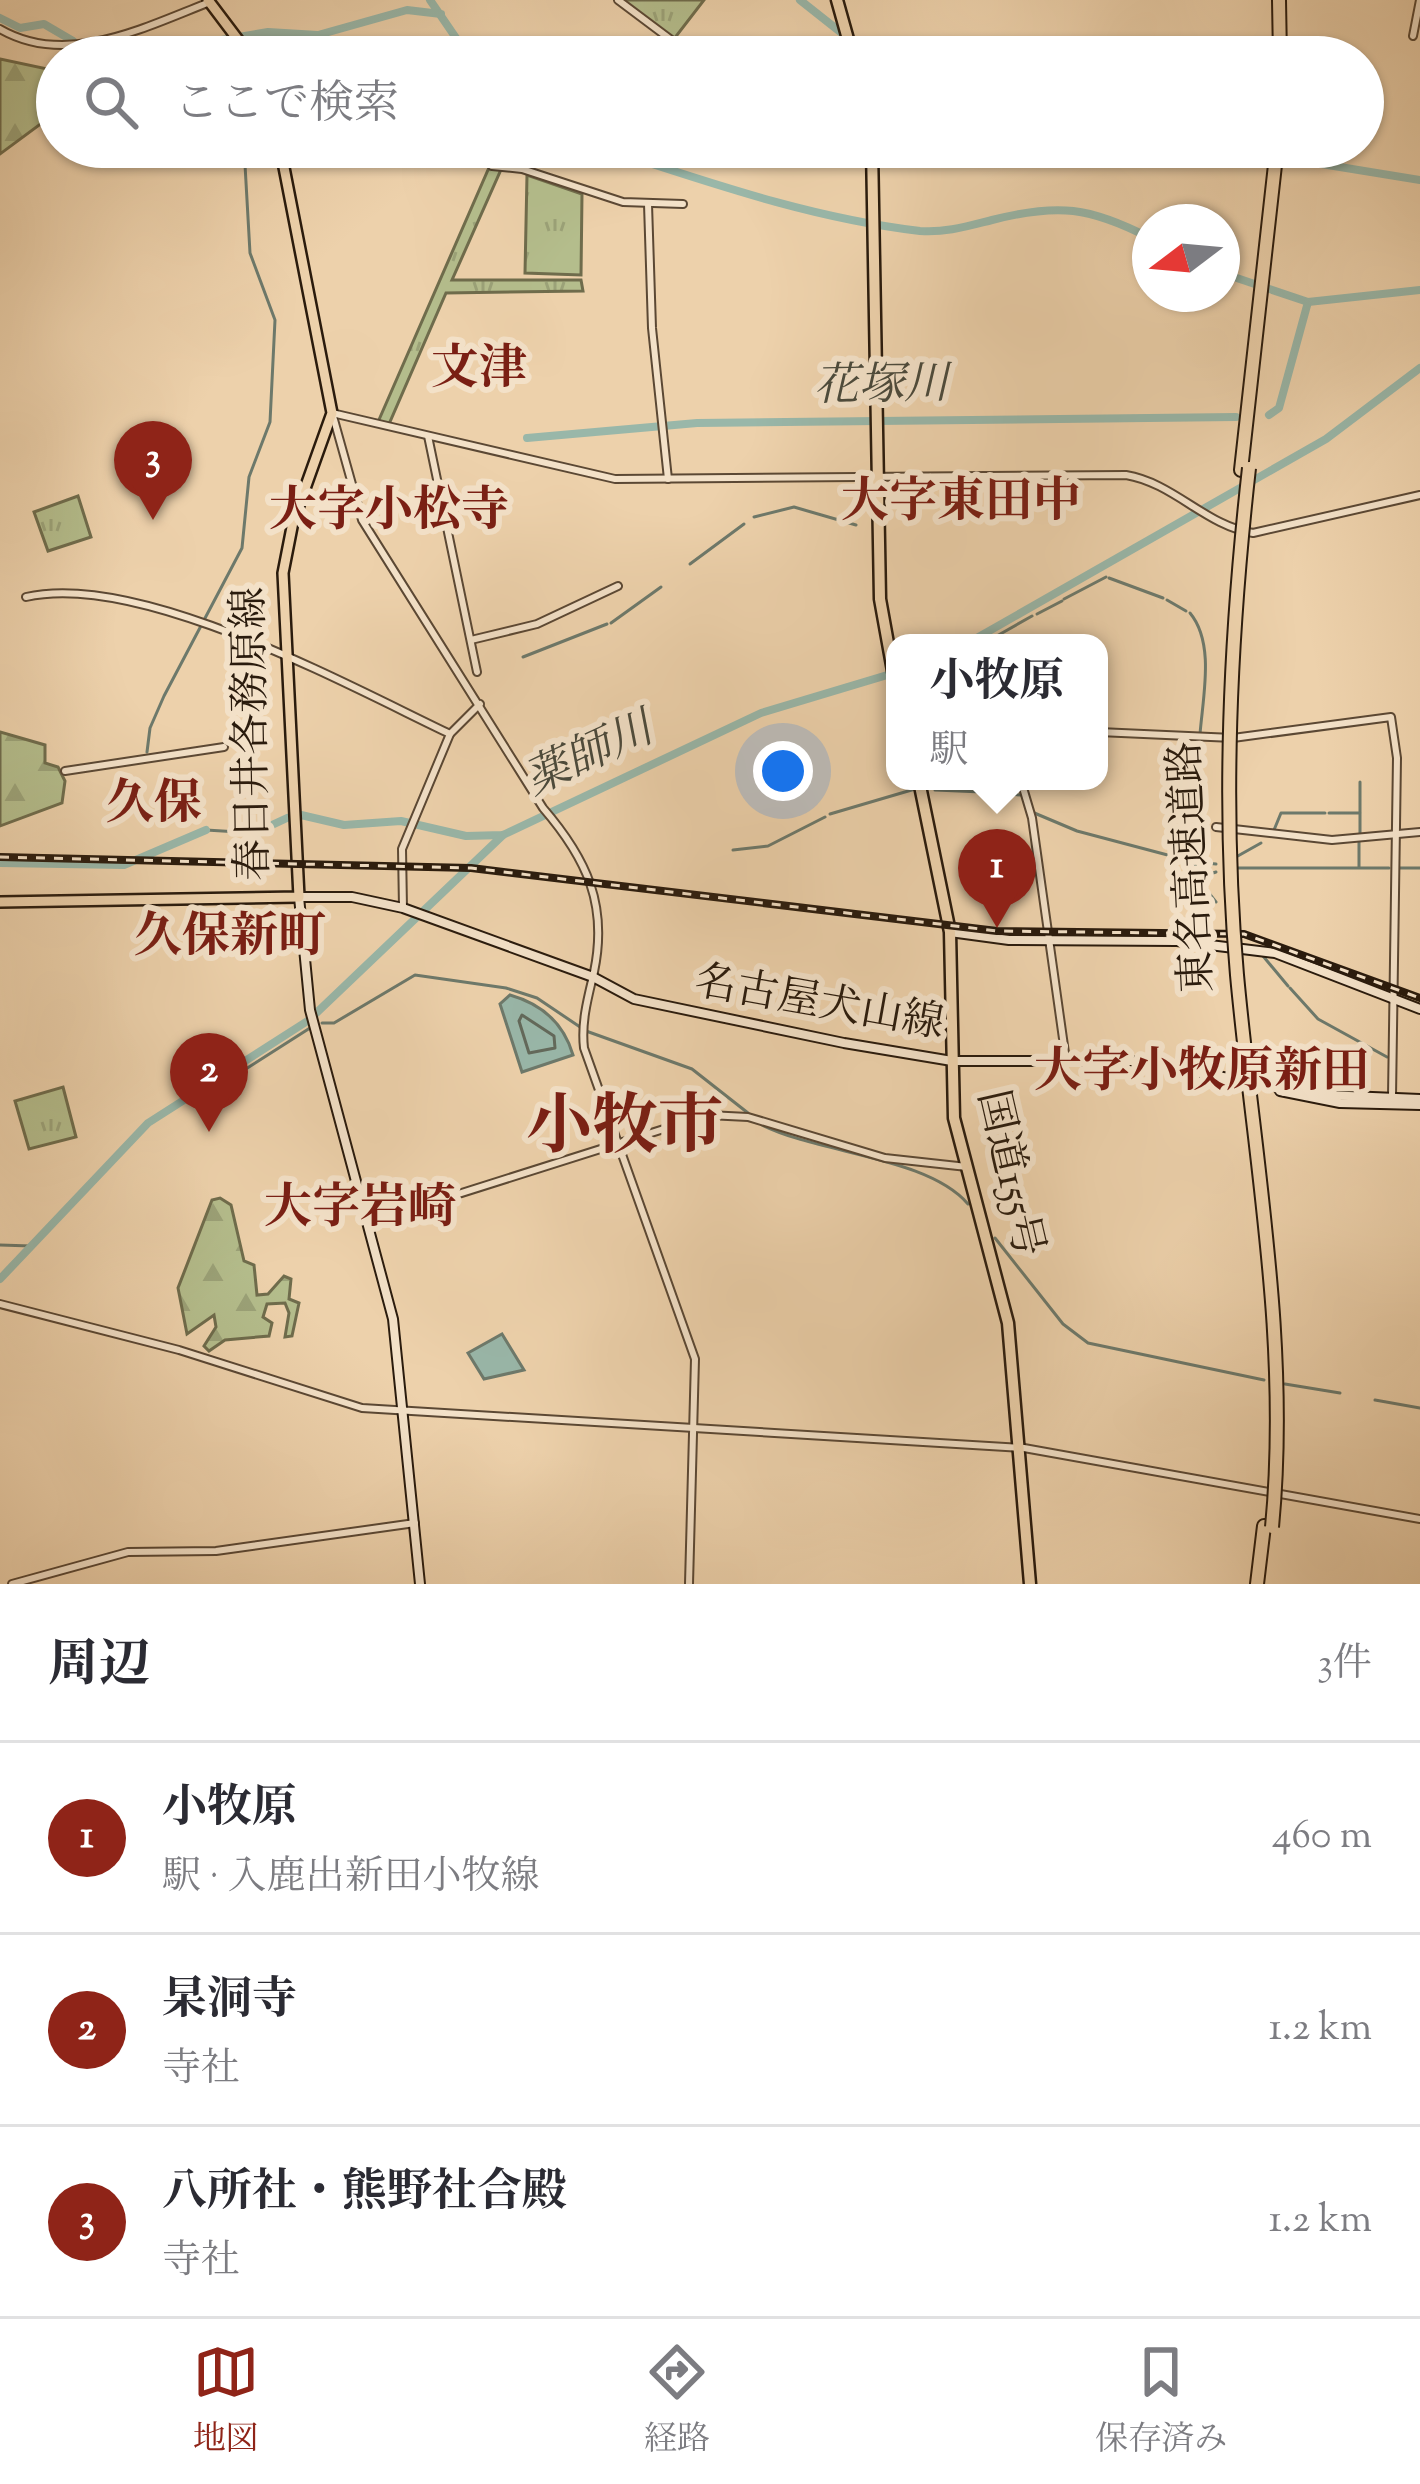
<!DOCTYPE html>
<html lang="ja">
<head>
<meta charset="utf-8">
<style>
  :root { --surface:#fff; --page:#f2f2f3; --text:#2b2b33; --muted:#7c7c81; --line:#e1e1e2; --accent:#8f2418 }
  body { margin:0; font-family:"Sorts Mill Goudy","Noto Serif JP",serif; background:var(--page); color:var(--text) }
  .compass { position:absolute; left:1132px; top:204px; width:108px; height:108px; border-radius:50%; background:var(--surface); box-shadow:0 3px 9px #0004; rotate:254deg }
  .you { position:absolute; left:783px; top:771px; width:42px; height:42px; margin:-30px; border:9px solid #fff; border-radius:50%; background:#1a73e8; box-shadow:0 0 0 18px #1a73e833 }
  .badge { display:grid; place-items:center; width:78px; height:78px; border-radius:50%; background:var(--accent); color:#fff; font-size:39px; font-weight:700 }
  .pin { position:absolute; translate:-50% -99px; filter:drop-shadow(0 3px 6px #0008) }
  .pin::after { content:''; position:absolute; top:63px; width:42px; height:36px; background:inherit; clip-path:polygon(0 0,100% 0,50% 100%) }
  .popup { position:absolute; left:886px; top:634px; width:222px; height:156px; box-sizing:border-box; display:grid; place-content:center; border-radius:24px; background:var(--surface); filter:drop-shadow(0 3px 9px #0005); font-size:39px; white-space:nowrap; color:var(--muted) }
  .popup b { font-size:45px; color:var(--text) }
  .popup::after { content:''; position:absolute; left:50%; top:100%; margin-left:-24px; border:24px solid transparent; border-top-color:var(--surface) }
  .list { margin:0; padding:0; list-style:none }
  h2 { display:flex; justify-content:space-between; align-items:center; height:156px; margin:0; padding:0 48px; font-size:51px }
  h2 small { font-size:39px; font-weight:400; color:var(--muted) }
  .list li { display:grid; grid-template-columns:78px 1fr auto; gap:36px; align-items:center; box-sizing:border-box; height:192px; padding:0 48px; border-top:3px solid var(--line) }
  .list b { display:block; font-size:45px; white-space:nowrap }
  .list p { margin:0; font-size:39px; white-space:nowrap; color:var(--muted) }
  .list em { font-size:39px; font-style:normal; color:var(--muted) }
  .icon { flex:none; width:66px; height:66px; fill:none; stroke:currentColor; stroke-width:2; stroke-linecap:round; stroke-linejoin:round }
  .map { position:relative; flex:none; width:1420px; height:1584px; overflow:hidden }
  .search { position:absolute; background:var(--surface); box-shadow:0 3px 9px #0004; left:36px; right:36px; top:36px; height:132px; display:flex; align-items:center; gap:30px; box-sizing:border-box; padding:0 42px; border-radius:66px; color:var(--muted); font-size:45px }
  .sheet { height:732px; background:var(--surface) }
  nav { display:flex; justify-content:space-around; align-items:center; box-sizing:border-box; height:168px; border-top:3px solid var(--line); background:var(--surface); font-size:33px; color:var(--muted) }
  nav a { display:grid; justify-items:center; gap:6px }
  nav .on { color:var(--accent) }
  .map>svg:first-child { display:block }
  .grass { fill:url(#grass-tufts); stroke:#6f6c4c; stroke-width:3 }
  .forest { fill:url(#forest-firs); stroke:#6f6c4c; stroke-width:3 }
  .water { fill:#99b7a9; stroke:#6d796b; stroke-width:3 }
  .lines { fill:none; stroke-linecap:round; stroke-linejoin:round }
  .shore { stroke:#62695b; stroke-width:3 }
  .stream { stroke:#6d796b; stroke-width:3 }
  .river { stroke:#99b7a9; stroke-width:8 }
  .tertiary-casing { stroke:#5b4834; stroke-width:10 }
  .secondary-casing { stroke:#2a1b0d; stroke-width:12 }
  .primary-casing { stroke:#2a1b0d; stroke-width:14 }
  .trunk-casing { stroke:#2a1b0d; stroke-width:15 }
  .motorway-casing { stroke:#2a1b0d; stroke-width:16 }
  .tertiary { stroke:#f3e1c8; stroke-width:6 }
  .secondary { stroke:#f3e1c8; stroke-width:8 }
  .primary { stroke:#edd1ab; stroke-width:9 }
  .trunk { stroke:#edd1ab; stroke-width:10 }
  .motorway { stroke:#edd1ab; stroke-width:12 }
  .rail-casing { stroke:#2a1b0d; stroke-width:8 }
  .rail { stroke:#f3e1c8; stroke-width:3; stroke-dasharray:9; stroke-linecap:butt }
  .motorway-bridge-casing { stroke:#2a1b0d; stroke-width:16; stroke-linecap:butt }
  .motorway-bridge { stroke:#edd1ab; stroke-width:12 }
  .labels { text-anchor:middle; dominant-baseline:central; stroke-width:12; stroke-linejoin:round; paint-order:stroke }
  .street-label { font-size:42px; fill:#2a1b0d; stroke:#f3e1c8 }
  .water-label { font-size:45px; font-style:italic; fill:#4b4a3c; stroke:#f3e1c8 }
  .quarter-label { font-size:48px; font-weight:bold; fill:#7a1f14; stroke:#f3e1c8 }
  .town-label { font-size:66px; font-weight:bold; fill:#7a1f14; stroke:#f3e1c8 }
</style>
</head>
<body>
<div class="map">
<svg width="1420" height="1584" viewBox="0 0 1420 1584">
  <defs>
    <pattern id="grass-tufts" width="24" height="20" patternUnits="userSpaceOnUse" patternTransform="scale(3)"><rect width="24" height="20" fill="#b4bd8c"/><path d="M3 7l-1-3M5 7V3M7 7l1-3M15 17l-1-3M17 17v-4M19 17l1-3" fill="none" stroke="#9ba278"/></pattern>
    <pattern id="forest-firs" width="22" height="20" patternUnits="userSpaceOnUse" patternTransform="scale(3)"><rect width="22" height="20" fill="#b4bd8c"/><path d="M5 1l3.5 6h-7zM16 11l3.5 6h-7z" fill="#9ba278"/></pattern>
  </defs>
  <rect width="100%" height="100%" fill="#edd1ab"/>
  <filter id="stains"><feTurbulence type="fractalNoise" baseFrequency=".00167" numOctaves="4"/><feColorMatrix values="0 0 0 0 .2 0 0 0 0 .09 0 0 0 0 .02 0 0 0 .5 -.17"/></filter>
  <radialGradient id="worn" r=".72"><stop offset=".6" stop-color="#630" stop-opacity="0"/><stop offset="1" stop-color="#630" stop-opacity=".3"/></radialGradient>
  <g class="grass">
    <polygon points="622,0 704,0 674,39"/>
    <polygon points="498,147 511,147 452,280 581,280 583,291 446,293 389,424 378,422"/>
    <polygon points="527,175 582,194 581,275 525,273"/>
    <polygon points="78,496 91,537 48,551 34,512"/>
    <polygon points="63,1087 76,1137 29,1149 15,1101"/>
  </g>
  <g class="forest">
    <polygon points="0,59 57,71 42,111 50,117 0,154"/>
    <polygon points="0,732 45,745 45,763 58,767 65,781 62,803 0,826"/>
    <polygon points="220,1198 231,1205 244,1261 254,1265 257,1295 268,1294 284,1276 291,1279 289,1299 299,1303 292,1336 285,1337 289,1313 285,1303 267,1304 263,1317 272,1323 269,1336 225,1340 209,1351 204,1346 216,1327 214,1315 187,1334 178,1288 212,1200"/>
  </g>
  <g class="water">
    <path d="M510 995C542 1004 564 1024 573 1055L522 1072 500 1004Z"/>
    <polygon points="502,1334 524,1370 484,1379 468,1353"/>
  </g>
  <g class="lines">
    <polygon class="shore" points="522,1015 554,1036 555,1048 529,1053 519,1021"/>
    <g class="stream">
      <polyline points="754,517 794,507 856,525"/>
      <polyline points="690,564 744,524"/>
      <polyline points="1109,578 1163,598"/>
      <polyline points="1064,599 1106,577"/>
      <polyline points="1167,600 1186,611"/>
      <path d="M1190 613C1215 643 1203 696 1200 734"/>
      <polyline points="1037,614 1062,601"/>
      <polyline points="611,623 661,587"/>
      <polyline points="995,637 1032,616"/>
      <polyline points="984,643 992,639"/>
      <polyline points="523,657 607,624"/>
      <path d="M1198 742C1185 794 1179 860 1216 902"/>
      <polyline points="147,752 150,728 164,696 242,548 249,477 270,422 275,320 250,253 244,147"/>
      <polyline points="935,790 982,792"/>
      <polyline points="985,793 1021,795"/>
      <polyline points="1032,812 1077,831 1194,862"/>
      <polyline points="1360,812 1360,782"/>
      <polyline points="1329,813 1360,813 1360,834"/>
      <polyline points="830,814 915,789"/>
      <polyline points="206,830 255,833"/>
      <polyline points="1274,830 1281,813 1325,813"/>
      <polyline points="733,850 768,846 825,817"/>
      <polyline points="1236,857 1261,843"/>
      <polyline points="1195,862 1216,864"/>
      <polyline points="1359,867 1359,841"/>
      <polyline points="1237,868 1389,868"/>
      <polyline points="1398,868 1420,868"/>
      <polyline points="1198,878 1216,872"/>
      <polyline points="1263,956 1288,986"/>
      <polyline points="1290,988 1318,1019 1387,1057"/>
      <polyline points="322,1023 334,1023 415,975 506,988 537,998 586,1031 692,1069 748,1113"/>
      <polyline points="197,1100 310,1028"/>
      <path d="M762 1125C820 1154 928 1157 968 1204"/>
      <polyline points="995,1238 1063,1324 1088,1343 1264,1380"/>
      <polyline points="0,1245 31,1246"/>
      <polyline points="1285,1384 1340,1393"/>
      <polyline points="1375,1400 1420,1408"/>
    </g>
    <g class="river">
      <polyline points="430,0 469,57"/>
      <polyline points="800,0 872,57"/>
      <polyline points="0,18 20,28 44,24 73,41"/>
      <polyline points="95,47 113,57"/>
      <polyline points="122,57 268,32 318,35 407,10 441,14"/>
      <path d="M600 147C705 181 809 218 920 231 945 233 968 226 992 220 1058 203 1090 207 1150 238"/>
      <polyline points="1215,147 1262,154"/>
      <polyline points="1297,160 1420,180"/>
      <polyline points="1222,273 1308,302 1420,290"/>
      <polyline points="1269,415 1279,408 1308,302"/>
      <polyline points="527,438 697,423 1236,417"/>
      <polyline points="968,643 1326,439 1420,368"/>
      <polyline points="301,815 344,825 401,821 466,836 503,835 761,713 894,673"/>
      <polyline points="255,833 287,818"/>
      <polyline points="0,863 124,865 206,830"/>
      <polyline points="0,1279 148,1123 309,1020 503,835"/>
    </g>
    <defs>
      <g id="tertiary">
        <polyline points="618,0 694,57"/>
        <path d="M0 29C67 68 145 27 210 2"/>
        <polyline points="1413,36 1420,0"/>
        <polyline points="813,147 830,160 839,147"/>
        <polyline points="492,166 522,169 623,202 683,204"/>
        <polyline points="648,204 652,328 668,479"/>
        <path d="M332 413 615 479 1126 475C1174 483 1206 526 1253 533L1420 495"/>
        <path d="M333 416 362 520 543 808C587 859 608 905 594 972 588 997 581 1022 584 1048L695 1359 689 1584"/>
        <polyline points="428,436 477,672"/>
        <path d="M26 597C139 571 345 684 450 734"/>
        <polyline points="471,640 537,624 618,586"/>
        <polyline points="1099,732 1233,738 1391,717 1397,758 1392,1097"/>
        <polyline points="65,771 224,747"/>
        <polyline points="1021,781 1032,818 1066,1060"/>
        <polyline points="1216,827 1332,840 1420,832"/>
        <polyline points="403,908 402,849 450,734 480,704"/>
        <polyline points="370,1222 708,1115 748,1117 885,1158 967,1167"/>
        <polyline points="0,1304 179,1350 362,1408 1024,1448 1420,1519"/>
        <polyline points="12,1584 128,1552 216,1551 415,1523"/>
      </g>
      <g id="secondary">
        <polyline points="950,932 1009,940 1177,941 1275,953 1420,1009"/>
        <polyline points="1280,1091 1340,1103 1420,1105"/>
        <polyline points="420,1584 393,1319 310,1010 299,897 352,897 403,908 593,977 634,999 844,1043 952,1061 1132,1061 1325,1095 1420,1099"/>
      </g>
      <g id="primary">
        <polyline points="208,0 251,57"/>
        <polyline points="0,902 299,897 283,573 293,522 332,413 280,147"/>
      </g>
      <g id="trunk">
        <polyline points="837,0 853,57"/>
        <polyline points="872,147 880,599 895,682"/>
        <polyline points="919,781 950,932 954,1118 1008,1323 1030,1584"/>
      </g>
      <g id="motorway">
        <polyline points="1279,0 1280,57"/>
        <polyline points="1241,470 1277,147"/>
        <polyline points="1257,1584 1264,1526"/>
      </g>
    </defs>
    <use href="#tertiary" class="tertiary-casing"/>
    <use href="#secondary" class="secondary-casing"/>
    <use href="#primary" class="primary-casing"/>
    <use href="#trunk" class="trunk-casing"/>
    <use href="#motorway" class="motorway-casing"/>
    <use href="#tertiary" class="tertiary"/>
    <use href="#secondary" class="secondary"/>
    <use href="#primary" class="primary"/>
    <use href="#trunk" class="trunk"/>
    <use href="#motorway" class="motorway"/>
    <defs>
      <polyline id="rail" points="0,857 471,868 997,931 1244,934 1420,998"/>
    </defs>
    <use href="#rail" class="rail-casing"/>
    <use href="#rail" class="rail"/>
    <defs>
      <path id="motorway-bridge" d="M1249 468C1230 638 1222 805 1237 975 1254 1160 1290 1341 1272 1527"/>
    </defs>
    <use href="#motorway-bridge" class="motorway-bridge-casing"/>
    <use href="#motorway-bridge" class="motorway-bridge"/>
  </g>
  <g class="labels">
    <g class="street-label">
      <text transform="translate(254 734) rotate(-91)">春日井各務原線</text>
      <text transform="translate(1194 867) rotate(-93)">東名高速道路</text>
      <text transform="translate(819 1005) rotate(10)">名古屋犬山線</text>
      <text transform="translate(1008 1174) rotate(77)">国道155号</text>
    </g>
    <g class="water-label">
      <text transform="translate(881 388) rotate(-1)">花塚川</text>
      <text transform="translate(590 757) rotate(-25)">薬師川</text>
    </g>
    <g class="quarter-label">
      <text x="479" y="371">文津</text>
      <text x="961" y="504">大字東田中</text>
      <text x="389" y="513">大字小松寺</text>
      <text x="154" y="806">久保</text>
      <text x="230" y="939">久保新町</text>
      <text x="1202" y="1074">大字小牧原新田</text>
      <text x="360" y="1210">大字岩崎</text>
    </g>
    <g class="town-label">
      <text x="625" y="1131">小牧市</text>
    </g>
  </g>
  <rect width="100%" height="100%" filter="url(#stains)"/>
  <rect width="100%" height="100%" fill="url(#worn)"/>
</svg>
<svg class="compass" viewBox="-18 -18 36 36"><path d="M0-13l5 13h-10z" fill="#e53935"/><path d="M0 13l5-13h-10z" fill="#7c7c81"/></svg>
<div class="you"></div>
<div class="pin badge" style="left:997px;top:928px">1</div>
<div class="popup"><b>小牧原</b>駅</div>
<div class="pin badge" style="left:209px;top:1132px">2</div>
<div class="pin badge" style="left:153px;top:520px">3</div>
<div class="search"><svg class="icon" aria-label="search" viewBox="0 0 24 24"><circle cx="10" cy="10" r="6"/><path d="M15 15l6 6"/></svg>ここで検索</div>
</div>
<section class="sheet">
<h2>周辺<small>3件</small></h2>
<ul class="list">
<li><span class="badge">1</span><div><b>小牧原</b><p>駅 · 入鹿出新田小牧線</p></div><em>460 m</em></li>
<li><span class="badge">2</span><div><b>杲洞寺</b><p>寺社</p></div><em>1.2 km</em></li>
<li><span class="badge">3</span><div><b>八所社・熊野社合殿</b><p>寺社</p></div><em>1.2 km</em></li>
</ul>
</section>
<nav>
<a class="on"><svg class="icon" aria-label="map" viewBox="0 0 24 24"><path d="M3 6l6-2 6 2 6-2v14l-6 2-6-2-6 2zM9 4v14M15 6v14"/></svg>地図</a>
<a><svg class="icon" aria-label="directions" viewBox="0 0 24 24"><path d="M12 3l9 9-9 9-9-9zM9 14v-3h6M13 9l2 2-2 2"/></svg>経路</a>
<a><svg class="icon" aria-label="saved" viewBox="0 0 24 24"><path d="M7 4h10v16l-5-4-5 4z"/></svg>保存済み</a>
</nav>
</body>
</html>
